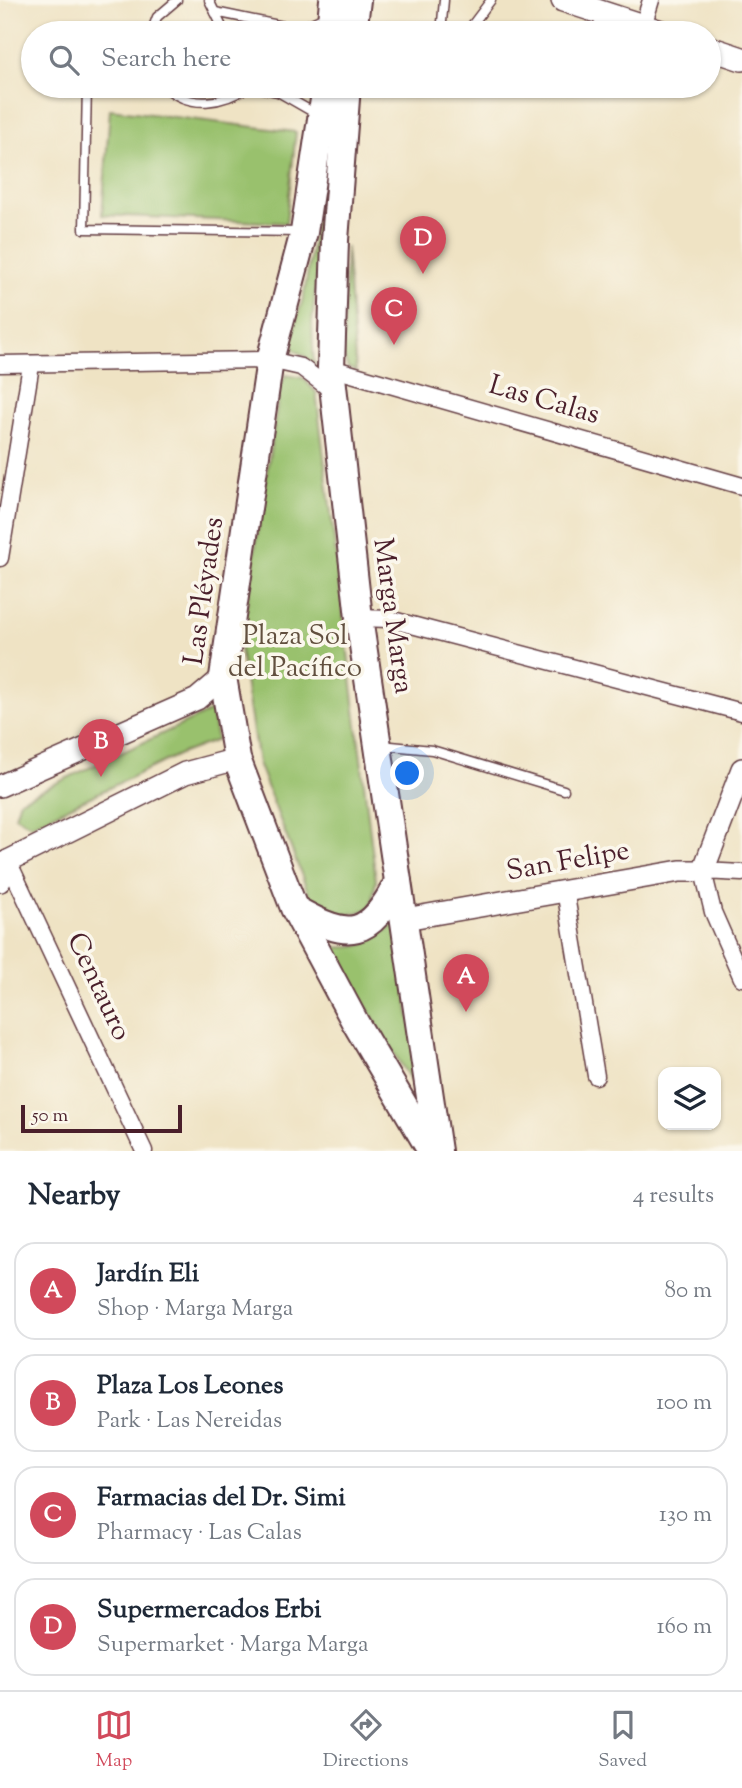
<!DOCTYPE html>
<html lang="en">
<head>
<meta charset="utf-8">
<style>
  :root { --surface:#fff; --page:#f6f6f7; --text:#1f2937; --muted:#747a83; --line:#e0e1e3; --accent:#d1495b }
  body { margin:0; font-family:"Sorts Mill Goudy",serif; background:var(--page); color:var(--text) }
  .controls { position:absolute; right:21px; bottom:21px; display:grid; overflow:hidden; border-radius:14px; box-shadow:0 2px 5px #0004 }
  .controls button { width:63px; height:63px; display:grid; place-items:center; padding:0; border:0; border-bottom:2px solid var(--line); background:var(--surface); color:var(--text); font:35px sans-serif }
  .scale { position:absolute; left:21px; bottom:18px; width:161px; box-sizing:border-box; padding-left:7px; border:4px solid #4a1f2b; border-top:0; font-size:19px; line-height:24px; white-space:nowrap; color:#4a1f2b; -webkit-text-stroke:5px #fbf7ec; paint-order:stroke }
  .you { position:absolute; left:408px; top:774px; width:24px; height:24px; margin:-18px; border:5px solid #fff; border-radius:50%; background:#1a73e8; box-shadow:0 0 0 10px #1a73e833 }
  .badge { display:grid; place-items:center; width:46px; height:46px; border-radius:50%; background:var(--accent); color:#fff; font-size:23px; font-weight:700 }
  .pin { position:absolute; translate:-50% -58px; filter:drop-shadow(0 2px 4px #0008) }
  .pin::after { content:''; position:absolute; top:37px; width:24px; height:21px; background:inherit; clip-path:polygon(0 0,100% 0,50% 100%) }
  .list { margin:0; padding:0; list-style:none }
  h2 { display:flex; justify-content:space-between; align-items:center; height:91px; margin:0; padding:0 28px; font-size:30px }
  h2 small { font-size:23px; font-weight:400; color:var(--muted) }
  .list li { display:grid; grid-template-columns:46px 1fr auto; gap:21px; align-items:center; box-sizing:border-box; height:98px; margin:0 14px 14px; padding:0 14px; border:2px solid var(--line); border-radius:21px }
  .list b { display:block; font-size:26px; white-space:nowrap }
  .list p { margin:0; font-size:23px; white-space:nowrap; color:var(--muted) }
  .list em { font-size:23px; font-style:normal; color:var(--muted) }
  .icon { flex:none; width:38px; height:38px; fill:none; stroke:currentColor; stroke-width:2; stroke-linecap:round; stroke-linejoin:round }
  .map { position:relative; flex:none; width:742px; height:1151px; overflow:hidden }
  .search { position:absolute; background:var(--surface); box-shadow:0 2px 5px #0004; left:21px; right:21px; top:21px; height:77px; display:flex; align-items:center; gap:18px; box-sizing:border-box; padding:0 24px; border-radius:38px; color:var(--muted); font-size:26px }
  .sheet { height:539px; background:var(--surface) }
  nav { display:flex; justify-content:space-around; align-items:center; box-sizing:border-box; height:98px; border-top:2px solid var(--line); background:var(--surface); font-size:19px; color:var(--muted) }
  nav a { display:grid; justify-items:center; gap:4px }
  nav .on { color:var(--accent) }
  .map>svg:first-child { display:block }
  .green { fill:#99c16d; stroke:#72704c; stroke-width:2 }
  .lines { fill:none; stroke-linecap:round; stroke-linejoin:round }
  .service-casing { stroke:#633c42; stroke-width:11 }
  .minor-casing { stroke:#633c42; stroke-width:19 }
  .tertiary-casing { stroke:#633c42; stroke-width:24 }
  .secondary-casing { stroke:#633c42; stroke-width:26 }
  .primary-casing { stroke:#633c42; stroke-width:30 }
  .service { stroke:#fff; stroke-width:8 }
  .minor { stroke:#fff; stroke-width:16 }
  .tertiary { stroke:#fff; stroke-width:21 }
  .secondary { stroke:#fff; stroke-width:23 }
  .primary { stroke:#fff; stroke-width:26 }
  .labels { text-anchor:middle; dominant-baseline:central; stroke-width:7; stroke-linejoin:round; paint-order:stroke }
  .street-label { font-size:28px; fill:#4a1f2b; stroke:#fbf7ec }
  .park-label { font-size:28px; fill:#62503f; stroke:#fbf7ec }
</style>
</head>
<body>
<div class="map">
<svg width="742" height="1151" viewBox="0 0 742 1151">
  <rect width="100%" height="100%" fill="#fbf7ec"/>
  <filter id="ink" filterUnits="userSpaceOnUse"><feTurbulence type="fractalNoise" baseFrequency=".0143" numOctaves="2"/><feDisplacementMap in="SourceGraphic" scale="14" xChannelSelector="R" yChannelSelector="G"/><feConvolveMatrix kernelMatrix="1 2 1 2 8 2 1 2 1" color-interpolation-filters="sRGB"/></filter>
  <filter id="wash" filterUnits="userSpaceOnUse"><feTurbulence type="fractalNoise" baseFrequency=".00686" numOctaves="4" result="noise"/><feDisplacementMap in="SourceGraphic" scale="28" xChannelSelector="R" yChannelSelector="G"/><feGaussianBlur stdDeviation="1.57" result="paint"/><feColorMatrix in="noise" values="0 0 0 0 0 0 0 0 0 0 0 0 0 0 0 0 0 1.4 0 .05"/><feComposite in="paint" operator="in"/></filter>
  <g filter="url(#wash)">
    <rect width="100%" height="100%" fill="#efe3c4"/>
    <g class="green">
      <polygon points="110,109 296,132 286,223 102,215"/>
      <polygon points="333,115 312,323 314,368 306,357 293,349 291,337 304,295"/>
      <polygon points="346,247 356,371 348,368 343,356"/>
      <path d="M286 375 303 378 316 392 376 881 371 908C344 918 336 918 312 902L258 763 240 649 280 386Z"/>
      <polygon points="211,711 217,740 180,754 31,825 15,816 20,800"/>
      <path d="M395 922 424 1109 411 1081 330 947C361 949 372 945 395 922Z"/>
    </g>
  </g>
  <g filter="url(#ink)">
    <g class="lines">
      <defs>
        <g id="service">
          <polyline points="209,0 225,33"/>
          <polyline points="215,12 298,29 327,16"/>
          <polyline points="151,33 157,17 177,0"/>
          <polyline points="441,33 444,0"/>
          <polyline points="466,33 491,0"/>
          <polyline points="87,86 84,229 301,232"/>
          <path d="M164 86C190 110 223 104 250 86"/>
          <polyline points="250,86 278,92 318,115"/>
          <polyline points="381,745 432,750 564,790"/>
        </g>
        <g id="minor">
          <polyline points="643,26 651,0"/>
          <polyline points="0,364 270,360 301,367 334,392"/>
          <polyline points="331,368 742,486"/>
          <polyline points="0,558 31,365"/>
          <polyline points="359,618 389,619 742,712"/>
          <polyline points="8,861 144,1151"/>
          <polyline points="742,873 703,871 713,912 742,978"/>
          <polyline points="565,890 596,1076"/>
        </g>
        <g id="tertiary">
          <polyline points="0,786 197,699 223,677"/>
          <polyline points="8,861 185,773 237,759"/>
          <polyline points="0,881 8,861"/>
          <polyline points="405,919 680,871 703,871 742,769"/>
        </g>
        <g id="secondary">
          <polyline points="563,0 664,33"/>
          <polyline points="709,48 742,59"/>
        </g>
        <g id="primary">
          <polyline points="330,33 333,0"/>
          <polyline points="353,33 357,0"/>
          <polyline points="326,86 304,232 270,360 223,677 237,759 294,908 355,1022 431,1151"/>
          <polyline points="347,86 335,240 331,368 359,618 438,1151"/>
          <path d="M295 909C350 941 369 938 398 882"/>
        </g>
      </defs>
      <use href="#service" class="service-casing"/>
      <use href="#minor" class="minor-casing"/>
      <use href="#tertiary" class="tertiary-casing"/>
      <use href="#secondary" class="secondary-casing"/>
      <use href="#primary" class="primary-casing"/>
      <use href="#service" class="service"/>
      <use href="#minor" class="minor"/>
      <use href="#tertiary" class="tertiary"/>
      <use href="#secondary" class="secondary"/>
      <use href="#primary" class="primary"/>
    </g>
  </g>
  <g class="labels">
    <g class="street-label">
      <text transform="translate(544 401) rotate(16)">Las Calas</text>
      <text transform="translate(205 591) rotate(-82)">Las Pléyades</text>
      <text transform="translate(392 616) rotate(82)">Marga Marga</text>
      <text transform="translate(568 862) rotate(-10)">San Felipe</text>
      <text transform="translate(98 987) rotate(65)">Centauro</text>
    </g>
    <g class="park-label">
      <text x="295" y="637">Plaza Sol<tspan x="295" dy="32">del Pacífico</tspan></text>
    </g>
  </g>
</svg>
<div class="controls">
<button><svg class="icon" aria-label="layers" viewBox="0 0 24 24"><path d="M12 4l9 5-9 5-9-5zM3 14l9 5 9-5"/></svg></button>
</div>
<div class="scale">50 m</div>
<div class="you"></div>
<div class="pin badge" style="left:466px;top:1012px">A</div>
<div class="pin badge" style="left:101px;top:777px">B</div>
<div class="pin badge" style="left:394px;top:345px">C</div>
<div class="pin badge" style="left:423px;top:274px">D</div>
<div class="search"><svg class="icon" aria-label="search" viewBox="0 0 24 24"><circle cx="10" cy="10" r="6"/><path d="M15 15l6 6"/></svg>Search here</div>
</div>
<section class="sheet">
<h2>Nearby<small>4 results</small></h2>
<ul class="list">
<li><span class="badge">A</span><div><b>Jardín Eli</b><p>Shop · Marga Marga</p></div><em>80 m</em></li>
<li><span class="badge">B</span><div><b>Plaza Los Leones</b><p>Park · Las Nereidas</p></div><em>100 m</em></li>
<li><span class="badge">C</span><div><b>Farmacias del Dr. Simi</b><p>Pharmacy · Las Calas</p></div><em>130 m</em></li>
<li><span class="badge">D</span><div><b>Supermercados Erbi</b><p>Supermarket · Marga Marga</p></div><em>160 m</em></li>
</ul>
</section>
<nav>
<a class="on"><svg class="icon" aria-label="map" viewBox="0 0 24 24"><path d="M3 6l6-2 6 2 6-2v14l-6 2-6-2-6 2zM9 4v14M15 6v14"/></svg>Map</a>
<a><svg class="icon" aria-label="directions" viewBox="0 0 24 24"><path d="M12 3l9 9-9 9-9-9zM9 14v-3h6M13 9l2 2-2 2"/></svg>Directions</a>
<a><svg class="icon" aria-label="saved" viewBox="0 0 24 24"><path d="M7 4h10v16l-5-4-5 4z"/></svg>Saved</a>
</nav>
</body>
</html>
